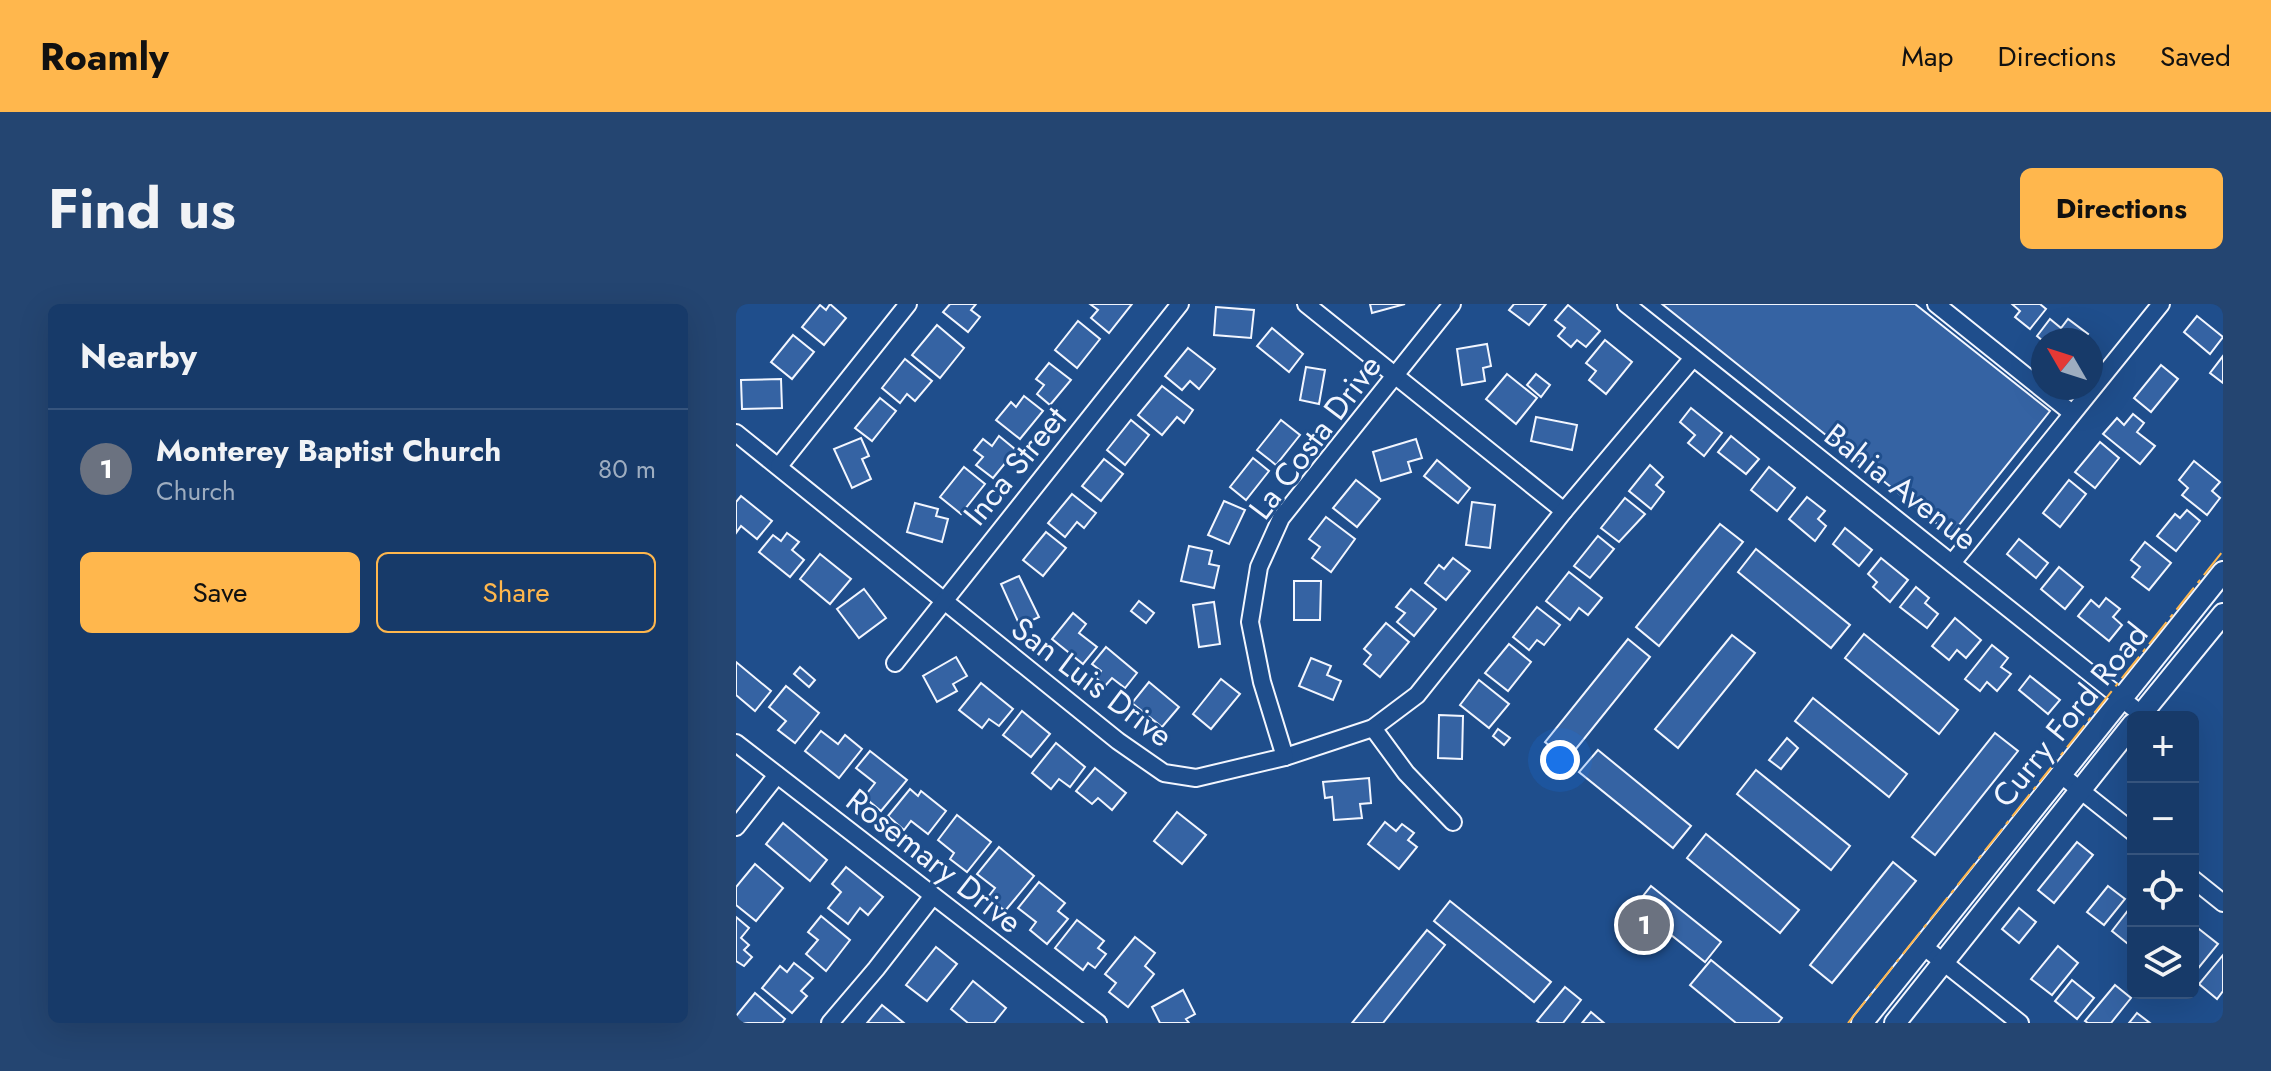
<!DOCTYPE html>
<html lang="en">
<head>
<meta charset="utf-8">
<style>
  :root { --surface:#173a69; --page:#244571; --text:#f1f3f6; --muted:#9eadc0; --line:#36547d; --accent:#ffb74d }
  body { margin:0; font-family:Jost,sans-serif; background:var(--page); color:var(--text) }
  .controls { position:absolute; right:24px; bottom:24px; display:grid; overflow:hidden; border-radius:12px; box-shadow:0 8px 32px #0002 }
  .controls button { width:72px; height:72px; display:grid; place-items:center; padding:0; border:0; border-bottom:2px solid var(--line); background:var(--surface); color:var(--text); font:40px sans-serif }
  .compass { position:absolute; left:1295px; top:24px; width:72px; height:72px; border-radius:50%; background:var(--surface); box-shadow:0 8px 32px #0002; rotate:309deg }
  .you { position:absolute; left:824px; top:456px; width:28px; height:28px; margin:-20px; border:6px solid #fff; border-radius:50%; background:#1a73e8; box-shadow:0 0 0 12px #1a73e833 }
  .badge { display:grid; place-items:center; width:52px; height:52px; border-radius:50%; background:var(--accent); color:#fff; font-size:26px; font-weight:700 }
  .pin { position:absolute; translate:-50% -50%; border:4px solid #fff; box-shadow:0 2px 8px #0006 }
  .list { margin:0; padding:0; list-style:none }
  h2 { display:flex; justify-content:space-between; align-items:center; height:104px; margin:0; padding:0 32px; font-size:34px }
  h2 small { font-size:26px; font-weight:400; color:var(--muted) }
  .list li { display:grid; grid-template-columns:52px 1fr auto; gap:24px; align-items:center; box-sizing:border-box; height:120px; padding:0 32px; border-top:2px solid var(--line) }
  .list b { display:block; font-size:30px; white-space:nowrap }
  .list p { margin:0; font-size:26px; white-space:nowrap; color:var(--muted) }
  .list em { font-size:26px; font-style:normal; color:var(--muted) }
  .actions { display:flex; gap:16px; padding:24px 32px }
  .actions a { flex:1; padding:18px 0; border:2px solid var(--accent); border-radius:12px; text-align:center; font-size:28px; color:var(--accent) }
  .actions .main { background:var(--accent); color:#111 }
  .icon { flex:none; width:44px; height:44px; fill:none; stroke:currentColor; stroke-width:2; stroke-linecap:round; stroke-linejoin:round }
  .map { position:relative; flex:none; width:1487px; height:719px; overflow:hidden; border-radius:12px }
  header { display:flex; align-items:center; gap:48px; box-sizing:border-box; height:112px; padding:0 40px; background:var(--accent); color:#111 }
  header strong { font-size:38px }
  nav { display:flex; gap:44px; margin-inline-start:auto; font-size:28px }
  .intro { display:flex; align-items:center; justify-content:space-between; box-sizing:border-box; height:192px; padding:0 48px }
  h1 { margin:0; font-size:56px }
  .button { padding:20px 36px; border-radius:12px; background:var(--accent); color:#111; font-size:28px; font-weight:700 }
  main { display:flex; gap:48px; padding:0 48px }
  aside { flex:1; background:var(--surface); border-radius:12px; box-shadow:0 8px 32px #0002 }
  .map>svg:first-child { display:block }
  .building { fill:#3563a3; stroke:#f2f6ff; stroke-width:2 }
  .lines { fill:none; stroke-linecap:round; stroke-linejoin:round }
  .minor-casing { stroke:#f2f6ff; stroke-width:20 }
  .major-casing { stroke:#f2f6ff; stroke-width:24 }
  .minor { stroke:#1f4e8c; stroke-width:16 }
  .major { stroke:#1f4e8c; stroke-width:20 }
  .power { stroke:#ffb74d; stroke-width:2; stroke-dasharray:28 6 4 6; stroke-linecap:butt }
  .labels { text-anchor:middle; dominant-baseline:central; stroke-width:6; stroke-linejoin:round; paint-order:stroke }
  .street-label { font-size:32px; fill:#f2f6ff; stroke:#1f4e8c }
</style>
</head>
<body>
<header>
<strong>Roamly</strong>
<nav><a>Map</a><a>Directions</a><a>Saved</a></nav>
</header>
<div class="intro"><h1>Find us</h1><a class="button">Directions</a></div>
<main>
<aside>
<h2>Nearby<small></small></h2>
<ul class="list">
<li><span class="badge" style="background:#6b7280">1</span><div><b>Monterey Baptist Church</b><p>Church</p></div><em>80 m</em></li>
</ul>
<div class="actions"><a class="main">Save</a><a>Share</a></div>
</aside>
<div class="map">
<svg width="1487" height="719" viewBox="0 0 1487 719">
  <rect width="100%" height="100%" fill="#1f4e8c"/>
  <g class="building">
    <polygon points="94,0 110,14 88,41 66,23 84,1 90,6"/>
    <polygon points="214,0 240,0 235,6 244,13 232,28 207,8"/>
    <polygon points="354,0 396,0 373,29 355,14 362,6"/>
    <polygon points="634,0 669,0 636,9"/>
    <polygon points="778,0 810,0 793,21 773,6"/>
    <polygon points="926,0 1179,0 1314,107 1215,231"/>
    <polygon points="1276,0 1304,0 1310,5 1294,25 1279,13 1284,7"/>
    <polygon points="832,1 864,27 850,43 841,36 835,43 822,32 829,24 819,16"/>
    <polygon points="480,3 518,6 515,34 478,31"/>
    <polygon points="1461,12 1487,33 1474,50 1448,28"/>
    <polygon points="1314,15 1325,24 1332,15 1352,30 1347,36 1307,37 1301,32"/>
    <polygon points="342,17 364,35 341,64 319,46"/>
    <polygon points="201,21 228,44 204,74 176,51"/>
    <polygon points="536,24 567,50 553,68 521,42"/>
    <polygon points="57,31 78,48 56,75 35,58"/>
    <polygon points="869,36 896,58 870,90 853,76 860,67 850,59"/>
    <polygon points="751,40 755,62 747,64 749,77 726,81 721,45"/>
    <polygon points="452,44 479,65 463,85 454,77 446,86 429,72"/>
    <polygon points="1487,52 1487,79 1474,69"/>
    <polygon points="169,55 196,77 179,97 171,90 164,99 146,84"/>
    <polygon points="313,59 335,76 314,101 301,90 308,81 300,75"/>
    <polygon points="1425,61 1442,75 1415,108 1398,94"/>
    <polygon points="570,63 589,66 583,100 564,96"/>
    <polygon points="771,70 801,94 780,120 750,95"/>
    <polygon points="800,70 814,81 805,93 791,81"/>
    <polygon points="45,75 46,104 6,105 5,76"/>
    <polygon points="426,82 457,106 448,119 441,113 426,131 402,111"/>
    <polygon points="288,92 307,107 284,135 260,116 275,98 280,103"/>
    <polygon points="144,94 160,107 136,137 119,124"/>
    <polygon points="955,104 986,129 968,152 952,139 959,131 944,118"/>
    <polygon points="1397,110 1408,119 1401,128 1419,142 1404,160 1367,130 1381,114 1388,121"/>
    <polygon points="800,113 841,121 836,146 795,137"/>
    <polygon points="395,116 413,131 389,161 371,146"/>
    <polygon points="545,116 564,131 540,161 521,146"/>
    <polygon points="263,132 280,146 257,174 240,161 247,153 238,146 247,135 256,142"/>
    <polygon points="995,132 1023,155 1010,170 982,148"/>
    <polygon points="125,134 133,152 126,155 135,175 116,184 98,145"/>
    <polygon points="680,135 686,154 672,158 675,168 645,177 637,148"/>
    <polygon points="1364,138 1383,154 1359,184 1339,168"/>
    <polygon points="517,154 533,167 510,196 494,183"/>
    <polygon points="368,155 387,170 365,197 346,182"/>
    <polygon points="701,156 734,184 722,199 688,172"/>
    <polygon points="1458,157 1484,178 1476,187 1484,194 1471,211 1446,191 1452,184 1443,176"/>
    <polygon points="914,161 927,173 920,181 928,188 915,205 893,187"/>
    <polygon points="228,163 249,180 225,210 204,193"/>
    <polygon points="1033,163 1059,184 1041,207 1015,186"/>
    <polygon points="620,176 644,195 621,223 597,204"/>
    <polygon points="1333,176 1350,190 1324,223 1307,209"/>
    <polygon points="336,190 360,209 348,224 341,218 329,233 312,219"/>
    <polygon points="5,192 36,217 21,235 5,222 0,229 0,198"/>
    <polygon points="1071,193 1089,207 1082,215 1090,222 1079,237 1053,215"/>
    <polygon points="889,194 909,210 883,238 865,224"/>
    <polygon points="488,197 509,206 493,240 472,231"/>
    <polygon points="736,198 759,201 754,244 730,241"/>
    <polygon points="179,199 202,205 200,212 212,215 206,238 171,228"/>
    <polygon points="1451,206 1464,217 1440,247 1421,232 1439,210 1444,214"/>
    <polygon points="590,213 619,235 595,268 576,254 584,243 573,235"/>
    <polygon points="984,220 1007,238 923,342 900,323"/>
    <polygon points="1109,224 1136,246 1123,262 1097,240"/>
    <polygon points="310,228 330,244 307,272 287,256"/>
    <polygon points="51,229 63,238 56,246 68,256 54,273 23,248 37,231 45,237"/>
    <polygon points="862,232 878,245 854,274 838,262"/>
    <polygon points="1283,235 1312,259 1300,274 1271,250"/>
    <polygon points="1409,238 1435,259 1413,286 1396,273 1404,263 1395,256"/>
    <polygon points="453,242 476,247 473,260 483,262 478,284 445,277"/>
    <polygon points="1020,245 1114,321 1095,344 1002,268"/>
    <polygon points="84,250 115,275 94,300 64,275"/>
    <polygon points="717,254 734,267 710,296 689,279 703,261 708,265"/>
    <polygon points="1145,254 1172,276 1154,298 1137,283 1141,278 1132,270"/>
    <polygon points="1323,263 1347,283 1329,305 1305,285"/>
    <polygon points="833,268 866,294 852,311 843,304 834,316 810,297"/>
    <polygon points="283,272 303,313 284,322 265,280"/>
    <polygon points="558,277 585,277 584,316 558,316"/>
    <polygon points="1180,283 1193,294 1189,299 1202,310 1191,324 1164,303"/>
    <polygon points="128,285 150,314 123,334 101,305"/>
    <polygon points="675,285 700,305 678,332 661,318 669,309 660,303"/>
    <polygon points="1370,294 1384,305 1377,313 1386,321 1373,337 1342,312 1355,296 1363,303"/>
    <polygon points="403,297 418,309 410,319 395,307"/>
    <polygon points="478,298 484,340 463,343 457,301"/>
    <polygon points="801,303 824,321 808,341 801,336 793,346 777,333"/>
    <polygon points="337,309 350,320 343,329 361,343 347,360 316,335"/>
    <polygon points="1219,314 1245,336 1230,354 1221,346 1213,356 1196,342"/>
    <polygon points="650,319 673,338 644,373 628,360 635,351 628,345"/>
    <polygon points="1128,330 1222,406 1203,430 1109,354"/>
    <polygon points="996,331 1019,349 942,444 919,425"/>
    <polygon points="892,335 914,353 831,456 809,438"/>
    <polygon points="773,340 795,358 772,387 749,369"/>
    <polygon points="1256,341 1272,354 1265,363 1275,370 1261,387 1251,378 1244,387 1229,375"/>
    <polygon points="370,343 401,369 389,384 376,374 369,382 360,374 365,367 356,360"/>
    <polygon points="220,353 231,372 217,380 221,387 201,398 187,372"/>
    <polygon points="575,354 595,362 591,371 605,377 597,396 563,382"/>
    <polygon points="0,358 35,387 19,407 0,391"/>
    <polygon points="64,363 79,376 73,383 58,370"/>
    <polygon points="1294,372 1324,396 1312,410 1283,386"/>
    <polygon points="485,375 504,390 475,425 457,410"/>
    <polygon points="743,376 773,400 753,424 724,401"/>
    <polygon points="413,378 443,403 426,423 396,399"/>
    <polygon points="245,379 277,405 263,422 253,415 246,424 223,406"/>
    <polygon points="50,382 83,409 59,439 42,426 50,417 33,403"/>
    <polygon points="1077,394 1171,470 1153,493 1059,417"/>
    <polygon points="286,407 314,430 295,453 267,431"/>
    <polygon points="703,411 727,412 726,455 702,454"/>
    <polygon points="762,425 774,434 768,441 757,432"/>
    <polygon points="85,427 102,440 109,431 126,445 103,474 69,447"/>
    <polygon points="1259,429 1282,447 1199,551 1176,533"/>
    <polygon points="1051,434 1062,444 1045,465 1033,456"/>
    <polygon points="320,439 349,463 334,483 323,475 315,485 296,469"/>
    <polygon points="862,446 955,522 937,544 843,468"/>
    <polygon points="134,447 171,476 145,507 128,493 139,479 120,464"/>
    <polygon points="359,464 390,489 376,506 362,494 356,500 340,487"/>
    <polygon points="1020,466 1114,542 1095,566 1001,490"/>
    <polygon points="633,474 635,499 624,500 626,514 598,516 596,493 589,494 587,478"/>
    <polygon points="174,485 182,492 185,487 210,507 192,530 175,517 168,526 152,512"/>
    <polygon points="441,508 470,531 446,560 418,537"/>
    <polygon points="221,511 255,538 231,568 214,555 218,549 202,536"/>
    <polygon points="649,518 660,527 666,520 678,529 672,536 681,543 663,565 632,540"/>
    <polygon points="47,519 91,556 74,577 30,540"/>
    <polygon points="970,530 1063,606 1044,629 951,554"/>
    <polygon points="1341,538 1357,551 1318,599 1302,586"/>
    <polygon points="263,543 298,572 269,607 252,593 259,584 241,570"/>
    <polygon points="1157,558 1180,577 1096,679 1074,661"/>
    <polygon points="19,560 47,584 20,617 0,601 0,583"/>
    <polygon points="110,563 147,593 132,611 124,604 112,620 92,604 105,588 96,580"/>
    <polygon points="303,578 329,599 322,607 332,615 311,640 294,626 300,618 282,604"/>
    <polygon points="915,582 985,638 969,658 899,602"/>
    <polygon points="1372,582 1389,595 1368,621 1351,608"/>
    <polygon points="714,597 815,678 798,698 698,617"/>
    <polygon points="1397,600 1397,644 1376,627"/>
    <polygon points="1283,604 1300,618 1283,639 1266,625"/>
    <polygon points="85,612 114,636 90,667 70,650 82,636 72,628"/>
    <polygon points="0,613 13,624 5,634 13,641 8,646 16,653 8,662 0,657"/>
    <polygon points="341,616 368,637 362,644 370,650 359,664 352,659 347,666 319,644"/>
    <polygon points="1463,625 1482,640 1460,667 1457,664 1457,633"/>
    <polygon points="691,626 709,641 647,719 616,719"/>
    <polygon points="399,633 419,649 409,662 418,670 392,703 373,688 380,679 369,670"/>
    <polygon points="1322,642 1342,659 1316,691 1295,675"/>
    <polygon points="200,643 221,660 191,697 170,681"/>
    <polygon points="1487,651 1487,687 1481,695 1463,680"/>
    <polygon points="975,656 1046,714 1042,719 1000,719 954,681"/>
    <polygon points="58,659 77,674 65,687 71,692 56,709 26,684 44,662 51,668"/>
    <polygon points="1336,676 1358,694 1341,715 1319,697"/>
    <polygon points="237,677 270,704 258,719 232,719 215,705"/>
    <polygon points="1379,681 1395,694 1375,719 1352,719 1349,717"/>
    <polygon points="829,683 845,696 827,719 804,719 801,717"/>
    <polygon points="447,686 459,710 450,715 453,719 424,719 416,703"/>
    <polygon points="19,689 49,715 46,719 0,719 0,712"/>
    <polygon points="146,701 168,719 131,719"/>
    <polygon points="855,708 868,719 846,719"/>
    <polygon points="1401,709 1414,719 1393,719"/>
  </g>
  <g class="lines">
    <defs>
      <g id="minor">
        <polyline points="570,0 828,207"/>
        <polyline points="890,0 1405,410"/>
        <polyline points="1200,0 1336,109"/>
        <polyline points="0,129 382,437 428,469 460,474 549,453 637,424 681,391 828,207 957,54"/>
        <polyline points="43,162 172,0"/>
        <polyline points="1216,259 1425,0"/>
        <polyline points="159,359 444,0"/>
        <polyline points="637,424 670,469 717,518"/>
        <polyline points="0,439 362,719"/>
        <polyline points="549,453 526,378 514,318 523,263 545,214 716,0"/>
        <polyline points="1324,470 1397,528"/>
        <polyline points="0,523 41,471"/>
        <polyline points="1457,575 1487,599"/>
        <polyline points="1187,642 1284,719"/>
        <polyline points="94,719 140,665 196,593"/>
      </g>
      <g id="major">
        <polyline points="1403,413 1487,310"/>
        <polyline points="1126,719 1487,268"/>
        <polyline points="1159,719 1397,420"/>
      </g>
    </defs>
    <use href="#minor" class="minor-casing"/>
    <use href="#major" class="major-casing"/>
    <use href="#minor" class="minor"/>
    <use href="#major" class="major"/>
    <polyline class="power" points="1112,719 1487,247"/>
  </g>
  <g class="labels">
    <g class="street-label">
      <text transform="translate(579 133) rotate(-53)">La Costa Drive</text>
      <text transform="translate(279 162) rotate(-51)">Inca Street</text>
      <text transform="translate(1165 183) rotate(38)">Bahia Avenue</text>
      <text transform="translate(356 378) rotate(37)">San Luis Drive</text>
      <text transform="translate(1334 411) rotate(-51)">Curry Ford Road</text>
      <text transform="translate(198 557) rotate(38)">Rosemary Drive</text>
    </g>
  </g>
</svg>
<div class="controls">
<button>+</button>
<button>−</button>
<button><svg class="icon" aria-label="locate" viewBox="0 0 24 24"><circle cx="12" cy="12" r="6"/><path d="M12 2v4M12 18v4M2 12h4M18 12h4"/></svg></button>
<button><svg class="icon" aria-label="layers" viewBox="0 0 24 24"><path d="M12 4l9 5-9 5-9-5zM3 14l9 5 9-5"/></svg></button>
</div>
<svg class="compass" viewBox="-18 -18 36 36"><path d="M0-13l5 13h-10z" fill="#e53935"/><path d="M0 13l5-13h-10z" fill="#9eadc0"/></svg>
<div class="you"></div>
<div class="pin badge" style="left:908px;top:621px;background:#6b7280">1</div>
</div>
</main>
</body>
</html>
